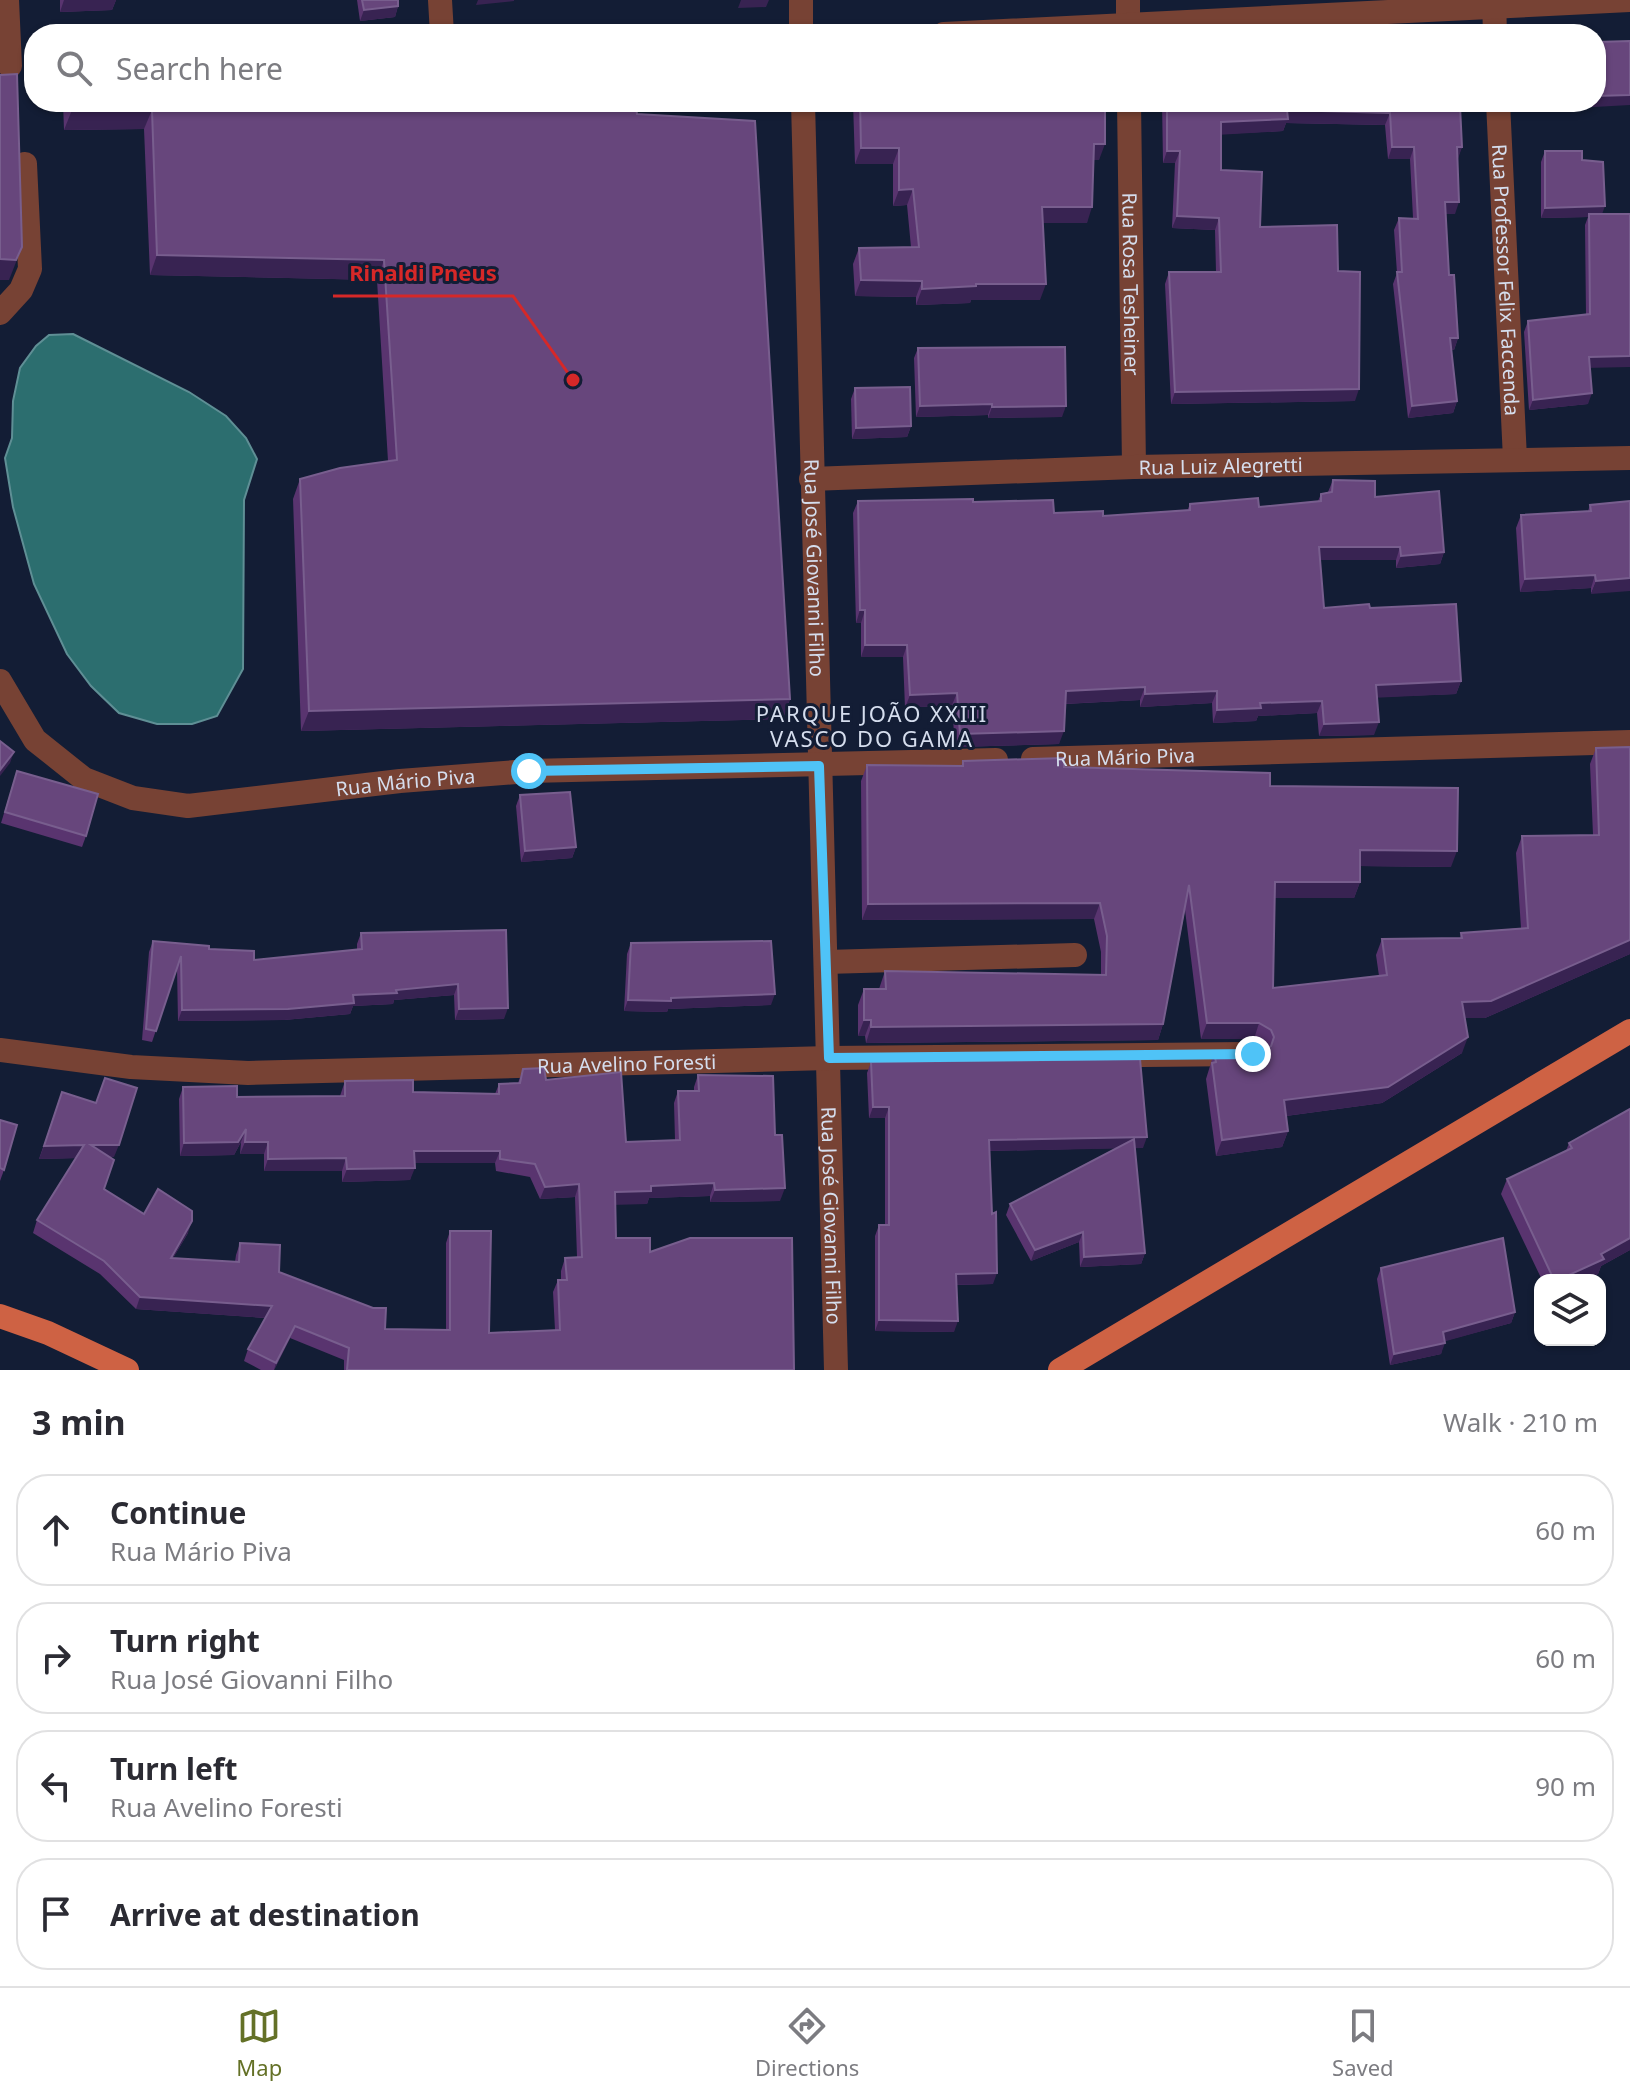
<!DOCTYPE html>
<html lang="en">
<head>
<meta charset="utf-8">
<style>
  :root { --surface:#fff; --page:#f7f7f7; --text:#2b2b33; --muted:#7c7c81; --line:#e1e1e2; --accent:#647127 }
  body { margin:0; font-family:"Noto Sans",sans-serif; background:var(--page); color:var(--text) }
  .controls { position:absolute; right:24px; bottom:24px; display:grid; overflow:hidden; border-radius:16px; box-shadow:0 2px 6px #0004 }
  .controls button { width:72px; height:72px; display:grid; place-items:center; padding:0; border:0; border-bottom:2px solid var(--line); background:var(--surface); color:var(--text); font:40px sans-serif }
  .stop { position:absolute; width:24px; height:24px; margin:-18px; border:6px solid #4fc3f7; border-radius:50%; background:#fff }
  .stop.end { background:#4fc3f7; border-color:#fff; box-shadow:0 2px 8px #0008 }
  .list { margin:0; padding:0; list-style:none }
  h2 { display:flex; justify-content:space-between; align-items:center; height:104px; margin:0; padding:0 32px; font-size:34px }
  h2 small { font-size:26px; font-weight:400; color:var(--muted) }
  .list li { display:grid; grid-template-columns:52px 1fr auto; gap:24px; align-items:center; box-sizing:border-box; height:112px; margin:0 16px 16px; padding:0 16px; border:2px solid var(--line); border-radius:32px }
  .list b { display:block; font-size:30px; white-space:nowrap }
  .list p { margin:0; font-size:26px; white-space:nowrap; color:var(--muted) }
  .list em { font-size:26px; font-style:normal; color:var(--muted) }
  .icon { flex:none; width:44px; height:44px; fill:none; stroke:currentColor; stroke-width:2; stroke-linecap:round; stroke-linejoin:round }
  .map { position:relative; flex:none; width:1630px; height:1370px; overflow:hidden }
  .search { position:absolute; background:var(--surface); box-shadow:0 2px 6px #0004; left:24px; right:24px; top:24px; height:88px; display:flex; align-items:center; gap:20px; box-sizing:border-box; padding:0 28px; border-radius:32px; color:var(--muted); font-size:30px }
  .sheet { height:616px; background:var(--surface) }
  nav { display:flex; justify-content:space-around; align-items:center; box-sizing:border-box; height:112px; border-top:2px solid var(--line); background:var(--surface); font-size:22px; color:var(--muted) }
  nav a { display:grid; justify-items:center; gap:4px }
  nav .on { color:var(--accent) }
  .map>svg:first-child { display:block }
  .water { fill:#2c6e6f; stroke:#5f8f95; stroke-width:2 }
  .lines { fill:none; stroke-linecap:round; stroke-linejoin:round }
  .minor { stroke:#774234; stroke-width:24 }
  .major { stroke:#ce6244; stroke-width:24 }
  .wall { fill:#59346f }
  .shaded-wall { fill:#382352 }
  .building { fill:#67467c; stroke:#785e8e; stroke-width:2 }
  .route { stroke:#4fc3f7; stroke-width:10 }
  .labels { text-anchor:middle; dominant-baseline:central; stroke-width:6; stroke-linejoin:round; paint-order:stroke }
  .street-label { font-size:20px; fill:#d5dded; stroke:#131d35 }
  .neighbourhood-label { font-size:22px; letter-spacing:2px; fill:#d5dded; stroke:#131d35 }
  .leader { fill:none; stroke:#d62828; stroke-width:3 }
  .callout-dot { fill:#d62828; stroke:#131d35; stroke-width:3 }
  .callout-label { font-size:22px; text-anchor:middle; font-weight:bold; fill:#d62828; stroke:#131d35; stroke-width:6; stroke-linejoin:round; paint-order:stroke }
</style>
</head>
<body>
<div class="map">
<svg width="1630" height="1370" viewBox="0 0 1630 1370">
  <rect width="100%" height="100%" fill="#131d35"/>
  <polygon class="water" points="73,334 189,392 226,416 246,438 257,459 244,500 243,669 217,716 192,724 157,724 119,713 91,686 67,654 34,584 13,507 5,458 12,438 13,401 20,368 36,346 49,335"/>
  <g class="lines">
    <g class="minor">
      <polyline points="7,0 10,66"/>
      <polyline points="440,0 442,34"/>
      <polyline points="801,0 801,34"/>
      <polyline points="1128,0 1128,34"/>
      <polyline points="1494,0 1495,34"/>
      <polyline points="944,34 1630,0"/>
      <path id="s1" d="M803 102 836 1370"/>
      <path id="s2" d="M1129 102 1134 467"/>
      <path id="s3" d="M1498 102 1515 459"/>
      <polyline points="0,313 21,290 30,269 25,164"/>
      <path id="s4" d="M811 479 1134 467 1630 458"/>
      <path id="s5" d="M0 681 35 740 84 779 133 798 188 806 400 781 529 771 996 760"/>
      <path id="s6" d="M1033 759 1630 742"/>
      <polyline points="826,962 1075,955"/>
      <path id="s7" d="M0 1050 131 1067 248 1073 829 1058 1247 1054"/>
    </g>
    <g class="major">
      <polyline points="0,1316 48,1333 127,1370"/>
      <polyline points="1060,1370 1630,1031"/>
    </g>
  </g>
  <g class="wall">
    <polygon points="60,0 116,0 112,10 60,12"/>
    <polygon points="357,0 398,0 398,6 395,17 360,21"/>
    <polygon points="63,102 635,102 637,114 790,699 783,719 301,731 293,499 300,479 388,461 377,280 150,275 144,129 64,130"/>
    <polygon points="853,102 1105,102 1099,160 1093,160 1087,223 1043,223 1040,300 971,300 970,303 916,305 916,297 855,296 853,264 859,248 911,247 907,205 893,206 893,164 855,164"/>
    <polygon points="1162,102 1400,102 1400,105 1462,147 1457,159 1455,214 1446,214 1449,275 1458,338 1454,350 1451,350 1457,401 1453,413 1408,418 1393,284 1397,273 1394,230 1399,218 1413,218 1410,159 1388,159 1385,125 1286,123 1283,131 1221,134 1221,170 1260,227 1338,271 1355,401 1171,404 1165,284 1169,272 1216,272 1215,230 1172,228 1175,163 1163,163"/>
    <polygon points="1545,151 1582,160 1602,214 1590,368 1588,404 1529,410 1524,332 1528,321 1586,315 1585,225 1588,217 1541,218 1541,162"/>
    <polygon points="918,348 1062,417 988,418 988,415 916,417 914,358"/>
    <polygon points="855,388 911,426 907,437 852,439 851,399"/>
    <polygon points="1333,480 1375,497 1444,552 1440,564 1396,568 1396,560 1320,560 1324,608 1370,608 1461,681 1456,694 1377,697 1374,735 1319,736 1317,713 1258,716 1256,721 1213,723 1212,703 1140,707 1140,700 1065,704 1059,744 955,747 952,705 905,708 903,657 861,657 861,623 856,623 853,513 858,501 973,502 1054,513 1103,516 1187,511 1190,504 1259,507 1318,501 1321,494 1328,492"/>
    <polygon points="1630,501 1591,594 1591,588 1520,592 1516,528 1521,515 1588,511 1590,505"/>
    <polygon points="1596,748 1630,954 1485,1018 1465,1018 1462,1053 1382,1103 1286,1116 1288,1131 1282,1147 1216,1156 1206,1079 1214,1053 1260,1053 1266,1049 1265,1046 1254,1039 1201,1039 1185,910 1163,1024 1158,1040 866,1043 865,1036 858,1036 858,1005 864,989 879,989 885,971 1101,975 1101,952 1094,919 862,920 861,781 867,765 961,766 963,761 1064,767 1270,786 1451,867 1360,866 1360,882 1354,898 1275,898 1273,988 1379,976 1376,955 1382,939 1460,938 1461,933 1521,928 1516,853 1522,836 1593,835 1590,764"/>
    <polygon points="17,771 86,836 82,847 1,823"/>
    <polygon points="520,795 576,847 572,858 521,862 516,806"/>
    <polygon points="506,930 504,1019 455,1020 454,995 394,1000 393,1004 353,1006 350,1014 284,1020 178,1021 177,968 152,1042 142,1040 149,952 153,941 209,949 254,960 357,950 357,944 361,933"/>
    <polygon points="631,943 771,1005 668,1009 667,1012 624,1011 627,954"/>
    <polygon points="871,1062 1143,1148 1135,1148 1145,1253 1141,1264 1080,1267 1079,1242 1031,1261 1006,1215 1010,1204 1116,1148 990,1151 993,1284 957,1285 954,1332 875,1331 875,1236 879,1225 885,1225 885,1118 869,1118 867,1073"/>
    <polygon points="523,1069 546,1080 626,1142 675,1140 674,1103 678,1091 694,1091 694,1087 698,1075 775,1135 780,1201 710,1202 710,1196 649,1198 647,1204 615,1204 616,1238 650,1252 794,1370 344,1370 344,1360 290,1338 274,1370 261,1370 244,1361 248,1349 266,1318 136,1309 100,1274 33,1233 37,1220 76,1158 39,1159 62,1092 114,1157 109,1157 104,1189 144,1214 188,1233 173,1258 235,1262 236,1255 240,1243 279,1272 385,1329 446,1330 446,1243 450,1231 489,1333 555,1330 553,1292 558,1280 561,1280 561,1271 565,1258 577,1257 575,1197 540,1199 530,1177 496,1171 495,1163 414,1163 410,1180 342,1182 342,1171 264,1171 264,1154 240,1154 241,1142 234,1155 180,1156 179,1099 183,1087 237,1097 340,1096 345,1081 413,1092 495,1094 499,1084 518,1083"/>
    <polygon points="1630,1109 1630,1250 1601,1266 1598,1274 1585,1280 1542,1280 1501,1194 1507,1179 1566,1151 1569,1143"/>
    <polygon points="0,1120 4,1170 0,1181"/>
    <polygon points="1381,1268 1515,1312 1511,1323 1444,1341 1441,1354 1390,1365 1377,1279"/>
  </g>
  <g class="shaded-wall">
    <polygon points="64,0 116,0 112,10 60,12"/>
    <polygon points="478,0 514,0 514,1 476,5"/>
    <polygon points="741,0 769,0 766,7 738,8"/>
    <polygon points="398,6 395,17 360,21 364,10"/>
    <polygon points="1630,95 1630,105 1576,108 1578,102 1596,102 1596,96"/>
    <polygon points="72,110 152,110 144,129 64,130"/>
    <polygon points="1287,110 1390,113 1385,125 1286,123 1283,131 1216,135 1221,122"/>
    <polygon points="1094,144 1105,144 1099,160 1088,160"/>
    <polygon points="1392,147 1414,147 1410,159 1388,159"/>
    <polygon points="1457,147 1462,147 1458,159 1452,159"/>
    <polygon points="861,148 899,148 893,164 855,164"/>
    <polygon points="1167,151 1180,151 1175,163 1163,163"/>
    <polygon points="913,189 907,205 893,206 899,190"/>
    <polygon points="1445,202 1459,202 1455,214 1441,214"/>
    <polygon points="1605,206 1601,217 1589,214 1588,217 1541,218 1545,208"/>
    <polygon points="1042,207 1092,207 1087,223 1036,223"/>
    <polygon points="1177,216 1219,218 1215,230 1172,228"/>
    <polygon points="22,247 9,280 0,280 0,259"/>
    <polygon points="157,255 384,260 377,280 150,275"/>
    <polygon points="861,280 922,281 916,297 855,296"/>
    <polygon points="976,284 1046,284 1040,300 971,300 970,303 916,305 922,289"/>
    <polygon points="1450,338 1458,338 1454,350 1445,350"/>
    <polygon points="1630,356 1630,367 1585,368 1589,357"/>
    <polygon points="1359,389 1355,401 1171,404 1175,392"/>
    <polygon points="1592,393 1588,404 1529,410 1533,400"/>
    <polygon points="1457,401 1453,413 1408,418 1412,406"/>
    <polygon points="992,404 988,415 916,417 920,406"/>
    <polygon points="1066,406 1062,417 988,418 992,407"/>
    <polygon points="911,426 907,437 852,439 856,428"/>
    <polygon points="1319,547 1400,547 1396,560 1314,560"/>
    <polygon points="1444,552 1440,564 1396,568 1401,556"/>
    <polygon points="1595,575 1591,588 1520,592 1525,579"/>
    <polygon points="1630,578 1630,591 1591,594 1596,581"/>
    <polygon points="860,610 865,610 861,623 856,623"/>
    <polygon points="865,645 907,645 903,657 861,657"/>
    <polygon points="1461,681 1456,694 1371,698 1376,685"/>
    <polygon points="1145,687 1140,700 1061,704 1066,691"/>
    <polygon points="1217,691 1212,703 1140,707 1145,694"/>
    <polygon points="957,693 952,705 905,708 910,695"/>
    <polygon points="790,699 783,719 301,731 309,711"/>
    <polygon points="1322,701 1317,713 1258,716 1256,721 1213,723 1217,710 1260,703"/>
    <polygon points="1379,722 1374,735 1319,736 1324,724"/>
    <polygon points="1064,731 1059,744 955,747 960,734"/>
    <polygon points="14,752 10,763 0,776 0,770"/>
    <polygon points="576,847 572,858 521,862 525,851"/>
    <polygon points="1360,850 1457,851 1451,867 1354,866"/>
    <polygon points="1275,882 1360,882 1354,898 1270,898"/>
    <polygon points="1100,903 1094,919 862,920 868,904"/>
    <polygon points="1630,940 1630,954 1485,1018 1456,1018 1462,1002"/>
    <polygon points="458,984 454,995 394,1000 393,1004 353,1006 350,1014 284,1020 178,1021 182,1010"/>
    <polygon points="775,994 771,1005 668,1009 667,1012 624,1011 628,1000"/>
    <polygon points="508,1008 504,1019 455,1020 459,1009"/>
    <polygon points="864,1020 871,1020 865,1036 858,1036"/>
    <polygon points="1207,1023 1259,1023 1254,1039 1201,1039"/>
    <polygon points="1163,1024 1158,1040 866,1043 871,1027"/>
    <polygon points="1468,1037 1462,1053 1382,1103 1278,1117 1284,1100"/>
    <polygon points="873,1107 889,1107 885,1118 869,1118"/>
    <polygon points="246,1129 241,1142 234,1155 180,1156 184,1143"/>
    <polygon points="1288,1131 1282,1147 1216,1156 1222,1140"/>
    <polygon points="1147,1137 1143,1148 985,1151 989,1140"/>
    <polygon points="245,1142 268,1142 264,1154 240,1154"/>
    <polygon points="84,1145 80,1158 39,1159 44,1146"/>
    <polygon points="91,1145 119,1145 114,1157 87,1158"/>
    <polygon points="414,1151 500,1151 495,1163 410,1163"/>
    <polygon points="346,1158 342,1171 264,1171 268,1159"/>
    <polygon points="415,1168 410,1180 342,1182 347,1169"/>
    <polygon points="714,1183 710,1196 649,1198 647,1204 611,1205 615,1192 651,1186"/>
    <polygon points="579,1184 575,1197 540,1199 545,1187"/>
    <polygon points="785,1188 780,1201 710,1202 715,1190"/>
    <polygon points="192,1221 188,1233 166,1270 171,1258"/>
    <polygon points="1083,1232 1079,1242 1031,1261 1035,1250"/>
    <polygon points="1630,1238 1630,1250 1601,1266 1598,1274 1585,1280 1558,1280"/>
    <polygon points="1145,1253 1141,1264 1080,1267 1084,1257"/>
    <polygon points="997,1273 993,1284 952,1285 956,1274"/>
    <polygon points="140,1297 272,1306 268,1318 136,1309"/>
    <polygon points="1515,1312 1511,1323 1439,1343 1443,1332"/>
    <polygon points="879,1320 958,1321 954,1332 875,1331"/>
    <polygon points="295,1326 290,1338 274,1370 276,1363"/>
    <polygon points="1445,1343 1441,1354 1390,1365 1394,1354"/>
  </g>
  <g class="building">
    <polygon points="362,0 398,0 398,6 364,10"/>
    <polygon points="1630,41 1630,95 1596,96 1596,42"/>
    <polygon points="17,74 22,247 16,260 0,259 0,75"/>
    <polygon points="71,102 635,102 637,114 755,121 790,699 309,711 300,479 340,468 397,460 384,260 157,255 152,110 72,110"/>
    <polygon points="860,102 1105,102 1105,144 1094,144 1092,207 1042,207 1046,284 976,284 976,286 922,289 922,281 861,280 859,248 919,247 913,189 899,190 899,148 861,148"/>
    <polygon points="1167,102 1400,102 1400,105 1460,106 1462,147 1457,147 1459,202 1445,202 1449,275 1454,275 1458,338 1450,338 1457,401 1412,406 1397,272 1402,272 1399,218 1418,219 1414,147 1392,147 1390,113 1287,110 1288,119 1221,122 1221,170 1262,172 1260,227 1337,225 1338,271 1360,272 1359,389 1175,392 1169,272 1221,272 1219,218 1177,216 1180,151 1167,151"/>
    <polygon points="1545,151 1582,151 1582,160 1603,162 1605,206 1545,208"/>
    <polygon points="1589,214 1630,214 1630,356 1589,357 1592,393 1533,400 1528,321 1590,314"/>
    <polygon points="1065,347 1066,406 992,407 992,404 920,406 918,348"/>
    <polygon points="910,387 911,426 856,428 855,388"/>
    <polygon points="1333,480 1375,481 1375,497 1439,491 1444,552 1401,556 1400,547 1319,547 1324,608 1369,604 1370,608 1456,604 1461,681 1376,685 1379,722 1324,724 1322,701 1260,703 1261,708 1217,710 1217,691 1145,694 1145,687 1066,691 1064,731 960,734 957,693 910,695 907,645 865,645 865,610 860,610 858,501 973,499 973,502 1053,500 1054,513 1103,511 1103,516 1190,510 1190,504 1258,498 1259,507 1321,501 1321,494 1332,492"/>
    <polygon points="1630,501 1630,578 1596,581 1595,575 1525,579 1521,515 1591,511 1590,505"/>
    <polygon points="0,741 14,752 0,770"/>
    <polygon points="1630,747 1630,940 1491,1001 1462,1002 1468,1037 1388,1087 1284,1100 1288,1131 1222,1140 1212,1063 1216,1062 1214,1053 1260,1053 1271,1046 1274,1037 1271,1030 1259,1023 1207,1023 1189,885 1163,1024 871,1027 871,1020 864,1020 864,989 886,989 885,971 1106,975 1107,936 1100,903 868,904 867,765 963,766 963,761 1064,758 1064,767 1270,773 1270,786 1458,788 1457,851 1360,850 1360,882 1275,882 1273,988 1387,975 1382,939 1462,938 1461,933 1528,928 1522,836 1599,835 1596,748"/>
    <polygon points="17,771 98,794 86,836 5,812"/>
    <polygon points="570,792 576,847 525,851 520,795"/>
    <polygon points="506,930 508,1008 459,1009 458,984 396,990 397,993 353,995 354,1003 288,1009 182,1010 181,956 156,1031 146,1029 153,941 209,946 209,949 254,951 254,960 362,949 361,933"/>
    <polygon points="771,941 775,994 671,998 671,1001 628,1000 631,943"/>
    <polygon points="1140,1059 1147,1137 989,1140 992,1214 996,1212 997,1273 956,1274 958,1321 879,1320 879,1225 889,1225 889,1107 873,1107 871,1062"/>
    <polygon points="544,1068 546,1080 621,1072 626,1142 680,1140 678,1091 699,1091 698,1075 773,1076 775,1135 782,1135 785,1188 715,1190 714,1183 651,1186 651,1191 615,1192 616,1238 650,1238 650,1252 690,1238 792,1238 794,1370 347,1370 349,1348 295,1326 276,1363 248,1349 272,1306 140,1297 104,1261 37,1220 84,1145 44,1146 62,1092 96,1103 105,1078 137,1088 119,1145 91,1145 114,1160 104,1189 144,1214 158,1189 192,1211 192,1221 171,1258 239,1262 240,1243 280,1245 279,1272 373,1308 386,1308 385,1329 450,1330 450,1231 491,1231 489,1333 560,1330 558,1280 567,1280 565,1258 582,1257 579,1184 545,1187 535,1164 500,1159 500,1151 414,1151 415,1168 347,1169 346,1158 268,1159 268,1142 245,1142 246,1129 238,1142 184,1143 183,1087 237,1086 237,1097 345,1096 345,1081 413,1080 413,1092 499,1094 499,1084 520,1083 523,1069"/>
    <polygon points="1630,1109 1630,1238 1601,1254 1604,1259 1558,1280 1554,1280 1507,1179 1572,1148 1569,1143"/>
    <polygon points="0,1120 17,1125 4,1170 0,1168"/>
    <polygon points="1134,1139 1145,1253 1084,1257 1083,1232 1035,1250 1010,1204"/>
    <polygon points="1503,1238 1515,1312 1443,1332 1445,1343 1394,1354 1381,1268"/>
  </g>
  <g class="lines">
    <polyline class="route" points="529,771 819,766 829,1058 1253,1054"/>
  </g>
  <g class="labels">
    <g class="street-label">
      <text stroke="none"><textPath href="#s3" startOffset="178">Rua Professor Felix Faccenda</textPath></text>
      <text stroke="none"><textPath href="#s2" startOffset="182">Rua Rosa Tesheiner</textPath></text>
      <text stroke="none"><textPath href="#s4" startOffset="410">Rua Luiz Alegretti</textPath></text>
      <text stroke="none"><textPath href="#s1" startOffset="466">Rua José Giovanni Filho</textPath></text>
      <text stroke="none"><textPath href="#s6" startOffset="92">Rua Mário Piva</textPath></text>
      <text stroke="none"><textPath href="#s5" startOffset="458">Rua Mário Piva</textPath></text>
      <text stroke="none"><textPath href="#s7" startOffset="628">Rua Avelino Foresti</textPath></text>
      <text stroke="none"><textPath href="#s1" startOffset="1114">Rua José Giovanni Filho</textPath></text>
    </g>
    <g class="neighbourhood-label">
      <text x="872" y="713">PARQUE JOÃO XXIII<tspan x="872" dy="25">VASCO DO GAMA</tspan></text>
    </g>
  </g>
  <path class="leader" d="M573 380L513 296H333"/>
  <circle class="callout-dot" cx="573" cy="380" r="8"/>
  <g class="callout-label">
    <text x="423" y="281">Rinaldi Pneus</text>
  </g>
</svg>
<div class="controls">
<button><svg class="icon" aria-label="layers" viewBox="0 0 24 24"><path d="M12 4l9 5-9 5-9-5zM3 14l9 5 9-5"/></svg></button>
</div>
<div class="stop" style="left:529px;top:771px"></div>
<div class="stop end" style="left:1253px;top:1054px"></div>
<div class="search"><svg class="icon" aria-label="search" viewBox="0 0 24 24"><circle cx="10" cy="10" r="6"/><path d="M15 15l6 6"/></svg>Search here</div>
</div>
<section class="sheet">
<h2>3 min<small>Walk · 210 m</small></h2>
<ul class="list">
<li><svg class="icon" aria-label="ahead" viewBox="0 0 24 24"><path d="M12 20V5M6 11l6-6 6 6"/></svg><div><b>Continue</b><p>Rua Mário Piva</p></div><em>60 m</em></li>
<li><svg class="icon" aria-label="right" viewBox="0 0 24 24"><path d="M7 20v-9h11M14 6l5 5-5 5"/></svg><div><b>Turn right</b><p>Rua José Giovanni Filho</p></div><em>60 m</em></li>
<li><svg class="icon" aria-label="left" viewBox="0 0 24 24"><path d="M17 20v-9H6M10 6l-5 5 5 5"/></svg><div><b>Turn left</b><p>Rua Avelino Foresti</p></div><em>90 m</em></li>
<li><svg class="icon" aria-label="arrive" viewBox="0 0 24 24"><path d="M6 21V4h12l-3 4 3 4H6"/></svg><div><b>Arrive at destination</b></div></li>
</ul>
</section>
<nav>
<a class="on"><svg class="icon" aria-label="map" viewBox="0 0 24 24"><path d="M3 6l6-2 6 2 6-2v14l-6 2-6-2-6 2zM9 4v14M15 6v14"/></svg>Map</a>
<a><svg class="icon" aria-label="directions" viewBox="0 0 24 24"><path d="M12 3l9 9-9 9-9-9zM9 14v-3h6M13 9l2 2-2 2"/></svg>Directions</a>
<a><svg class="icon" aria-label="saved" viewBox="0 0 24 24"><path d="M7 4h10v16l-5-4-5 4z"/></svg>Saved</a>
</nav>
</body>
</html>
